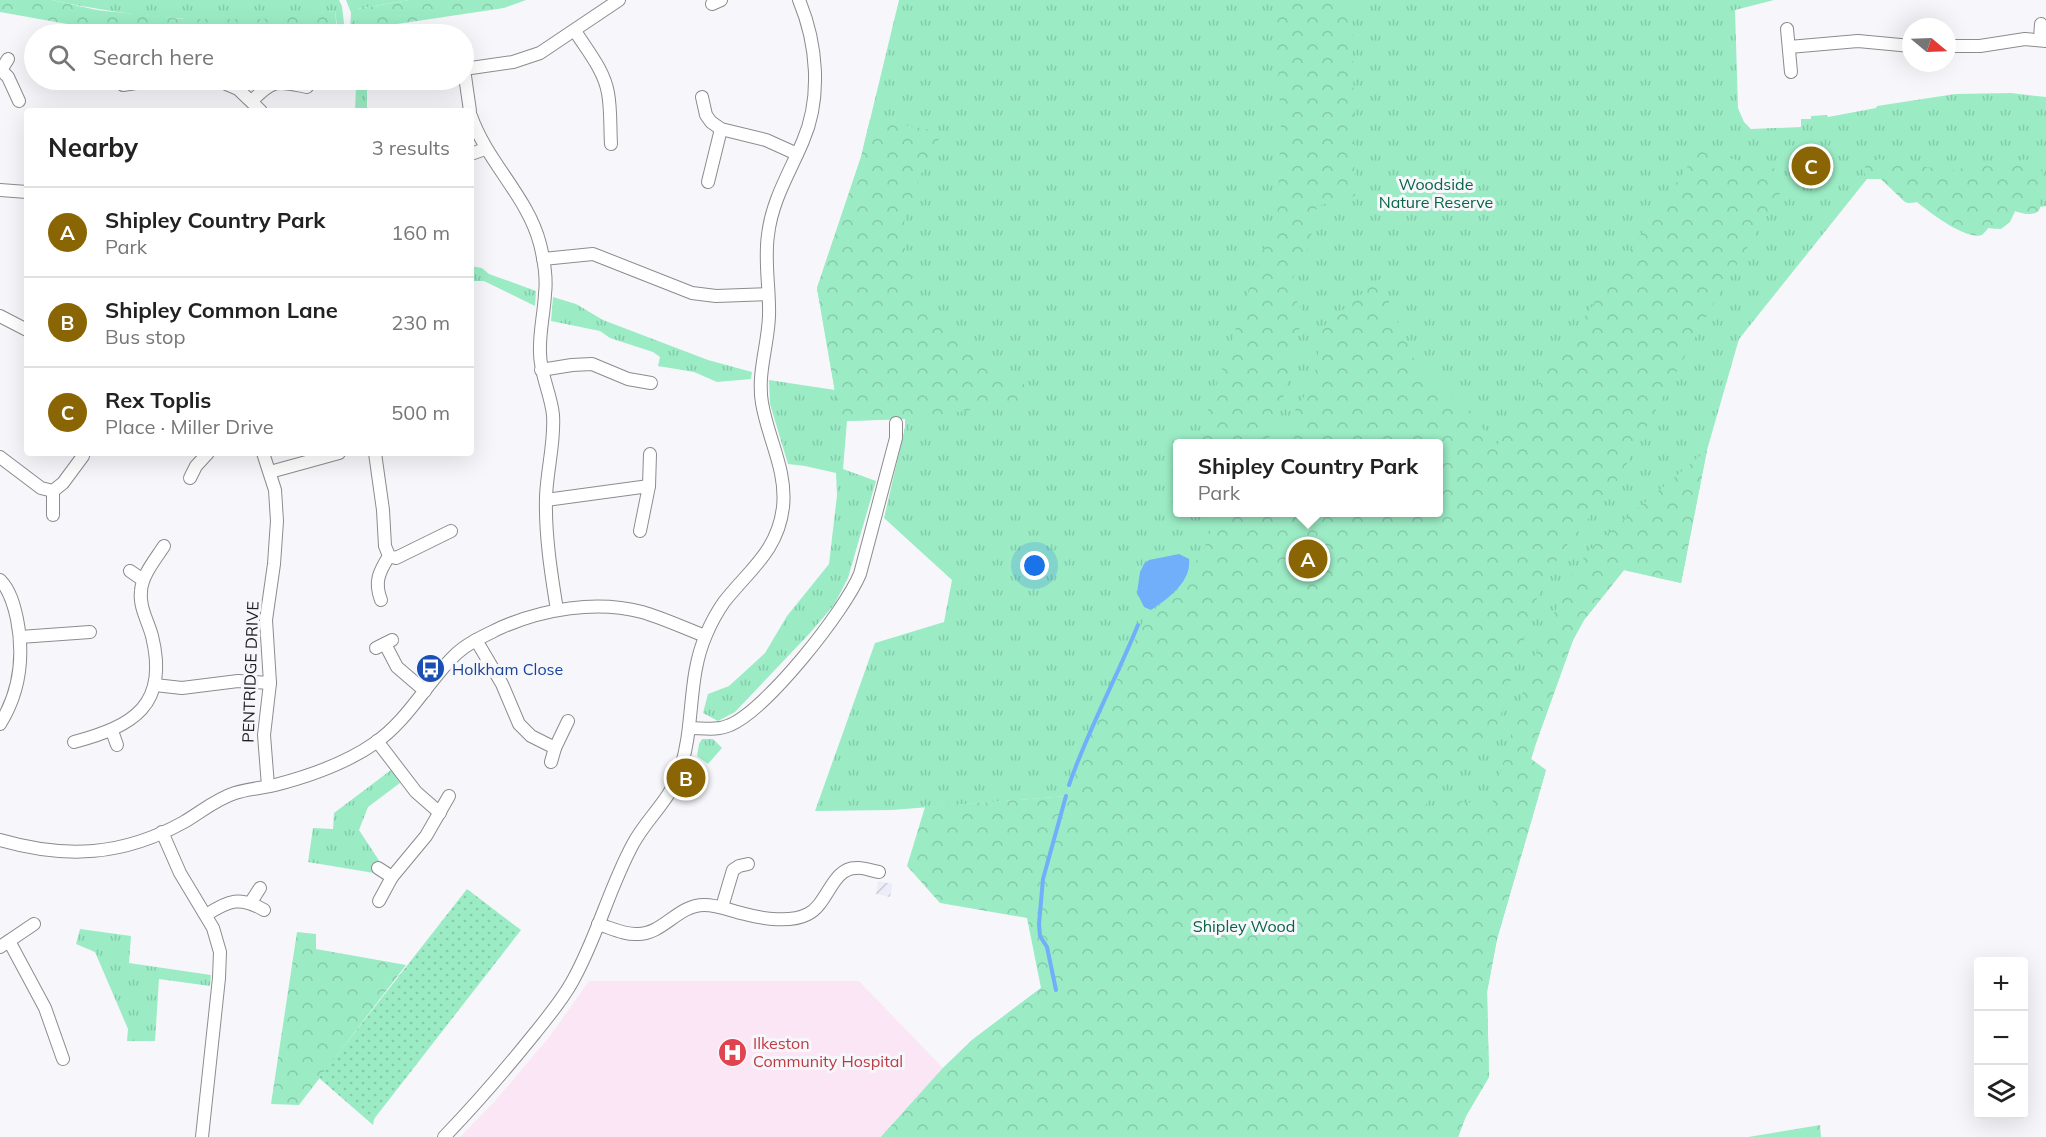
<!DOCTYPE html>
<html lang="en">
<head>
<meta charset="utf-8">
<style>
  :root { --surface:#fff; --page:#f6f6f6; --text:#222; --muted:#767676; --line:#e0e0e0; --accent:#8a6504 }
  body { margin:0; font-family:Mulish,sans-serif; background:var(--page); color:var(--text) }
  .controls { position:absolute; right:18px; bottom:18px; display:grid; overflow:hidden; border-radius:6px; box-shadow:0 6px 24px #0002 }
  .controls button { width:54px; height:54px; display:grid; place-items:center; padding:0; border:0; border-bottom:2px solid var(--line); background:var(--surface); color:var(--text); font:30px sans-serif }
  .compass { position:absolute; left:1902px; top:18px; width:54px; height:54px; border-radius:50%; background:var(--surface); box-shadow:0 6px 24px #0002; rotate:109deg }
  .you { position:absolute; left:1035px; top:566px; width:21px; height:21px; margin:-15px; border:4px solid #fff; border-radius:50%; background:#1a73e8; box-shadow:0 0 0 9px #1a73e833 }
  .badge { display:grid; place-items:center; width:39px; height:39px; border-radius:50%; background:var(--accent); color:#fff; font-size:20px; font-weight:700 }
  .pin { position:absolute; translate:-50% -50%; border:3px solid #fff; box-shadow:0 2px 6px #0006 }
  .popup { position:absolute; left:1173px; top:439px; width:270px; height:78px; box-sizing:border-box; display:grid; place-content:center; border-radius:6px; background:var(--surface); filter:drop-shadow(0 2px 4px #0005); font-size:20px; white-space:nowrap; color:var(--muted) }
  .popup b { font-size:22px; color:var(--text) }
  .popup::after { content:''; position:absolute; left:50%; top:100%; margin-left:-12px; border:12px solid transparent; border-top-color:var(--surface) }
  .list { margin:0; padding:0; list-style:none }
  h2 { display:flex; justify-content:space-between; align-items:center; height:78px; margin:0; padding:0 24px; font-size:26px }
  h2 small { font-size:20px; font-weight:400; color:var(--muted) }
  .list li { display:grid; grid-template-columns:39px 1fr auto; gap:18px; align-items:center; box-sizing:border-box; height:90px; padding:0 24px; border-top:2px solid var(--line) }
  .list b { display:block; font-size:22px; white-space:nowrap }
  .list p { margin:0; font-size:20px; white-space:nowrap; color:var(--muted) }
  .list em { font-size:20px; font-style:normal; color:var(--muted) }
  .icon { flex:none; width:33px; height:33px; fill:none; stroke:currentColor; stroke-width:2; stroke-linecap:round; stroke-linejoin:round }
  .map { position:relative; flex:none; width:2046px; height:1137px; overflow:hidden }
  .search { position:absolute; background:var(--surface); box-shadow:0 6px 24px #0002; left:24px; top:24px; width:450px; height:66px; display:flex; align-items:center; gap:15px; box-sizing:border-box; padding:0 21px; border-radius:33px; color:var(--muted); font-size:22px }
  .panel { position:absolute; background:var(--surface); box-shadow:0 6px 24px #0002; left:24px; top:108px; width:450px; height:348px; border-radius:6px }
  .map>svg:first-child { display:block }
  .industrial { fill:url(#industrial-furrows) }
  .medical { fill:#fbe6f5 }
  .grass { fill:url(#grass-tufts); fill-rule:evenodd }
  .forest { fill:url(#forest-crowns) }
  .garden { fill:url(#garden-dots) }
  .water { fill:#71affa }
  .lines { fill:none; stroke-linecap:round; stroke-linejoin:round }
  .stream { stroke:#71affa; stroke-width:4 }
  .minor-casing { stroke:#8c8c8f; stroke-width:14 }
  .minor { stroke:#fff; stroke-width:12 }
  .labels { text-anchor:middle; dominant-baseline:central; stroke-width:6; stroke-linejoin:round; paint-order:stroke }
  .park-label { font-size:16px; fill:#076445; stroke:#f7f7fb }
  .transit-label { font-size:16px; fill:#164399; stroke:#f7f7fb; text-anchor:start }
  .street-label { font-size:16px; fill:#202021; stroke:#f7f7fb }
  .health-label { font-size:16px; fill:#be3a42; stroke:#f7f7fb; text-anchor:start }
</style>
</head>
<body>
<div class="map">
<svg width="2046" height="1137" viewBox="0 0 2046 1137">
  <defs>
    <pattern id="industrial-furrows" width="10" height="10" patternUnits="userSpaceOnUse" patternTransform="scale(1.5)"><rect width="10" height="10" fill="#ededf9"/><path d="M-1 1l2-2M0 10L10 0M9 11l2-2" fill="none" stroke="#cbcbd5"/></pattern>
    <pattern id="grass-tufts" width="24" height="20" patternUnits="userSpaceOnUse" patternTransform="scale(1.5)"><rect width="24" height="20" fill="#9becc5"/><path d="M3 7l-1-3M5 7V3M7 7l1-3M15 17l-1-3M17 17v-4M19 17l1-3" fill="none" stroke="#85caa9"/></pattern>
    <pattern id="forest-crowns" width="20" height="18" patternUnits="userSpaceOnUse" patternTransform="scale(1.5)"><rect width="20" height="18" fill="#9becc5"/><path d="M2 6a3 3 0 1 1 6 0M12 15a3 3 0 1 1 6 0" fill="none" stroke="#85caa9"/></pattern>
    <pattern id="garden-dots" width="8" height="8" patternUnits="userSpaceOnUse" patternTransform="scale(1.5)"><rect width="8" height="8" fill="#9becc5"/><path d="M2 2h.1M6 6h.1" fill="none" stroke="#85caa9" stroke-width="1.8" stroke-linecap="round"/></pattern>
  </defs>
  <rect width="100%" height="100%" fill="#f7f7fb"/>
  <polygon class="industrial" points="878,881 893,884 890,897 876,894"/>
  <polygon class="medical" points="589,981 859,981 943,1068 881,1137 460,1137 495,1101 550,1036"/>
  <g class="grass">
    <path d="M52 0H339L342 6 345 32 350 31 351 13 346 0H409L357 9V30L354 31 355 34H338L335 11C311 14 286 18 262 19 192 23 120 15 52 0Z"/>
    <path d="M899 0H1774L1735 10 1738 108 1744 122 1751 129 1801 127V119H1811V116L1827 115 1828 117 1876 108 1877 106 1955 94 2011 93 2046 97V206L2040 207C2036 217 2024 214 2015 211 2009 225 2004 230 1988 228 1988 229 1982 235 1981 235 1968 241 1928 210 1917 202L1908 203 1904 201 1881 179H1867L1739 339 1707 450 1681 583 1624 570 1584 620 1573 640 1536 743 1531 759 1546 770 1497 939 1487 992 1489 1077 1466 1116 1458 1137H881L943 1068 972 1040 1041 988 1068 796 892 810 815 811 875 643 944 622 952 580 884 518 905 427V419L847 421 843 469 876 481 848 578 834 605 810 633 735 712 718 721 703 713 708 694 729 686 765 653 787 616 829 564 837 495 836 473 805 466 788 464 770 404 769 380 835 390 817 288 861 157ZM1178 444H1438V512H1178Z"/>
    <polygon points="353,80 367,80 367,111 355,111 356,86"/>
    <polygon points="471,266 482,268 489,274 536,291 535,306 484,281 471,281"/>
    <polygon points="553,297 576,304 603,320 708,360 752,372 751,379 717,382 694,372 658,366 660,357 653,352 610,338 600,331 551,321"/>
    <polygon points="702,739 713,739 722,748 708,764 697,756 699,744"/>
    <polygon points="391,770 400,783 368,807 359,830 380,862 374,873 308,862 313,828 333,829 334,813"/>
    <polygon points="80,929 131,936 129,963 211,975 210,986 159,979 155,1041 127,1041 128,1029 95,952 76,944"/>
  </g>
  <g class="forest">
    <polygon points="0,0 52,0 97,10 182,19 261,19 335,11 337,33 123,34 0,12"/>
    <polygon points="409,0 526,0 504,8 357,30 357,9"/>
    <polygon points="1274,0 1352,0 1355,196 1317,206 1309,246 1289,286 1303,313 1280,410 1267,443 1197,443 1261,254 1277,222 1281,123"/>
    <polygon points="870,119 943,132 925,163 904,222 905,255 913,284 921,304 937,325 1035,392 1030,402 905,419 846,421 846,415 839,416 817,288 861,157"/>
    <path d="M1698 151 1780 170 1785 185 1712 306 1623 471 1607 496 1569 542 1552 568 1537 598 1517 658 1499 722 1421 810 1426 815C1450 796 1464 801 1491 807L1527 677 1544 634 1577 566 1593 546 1707 450 1681 583 1624 570 1584 620 1573 640 1536 743 1531 759 1546 770 1497 939 1487 992 1489 1077 1466 1116 1458 1137H881L943 1068 972 1040 1041 988 1027 918 940 903 907 866 925 807 1068 796 1083 750 1113 689 1144 619 1180 588 1206 544 1214 522 1228 513 1438 512V444L1294 443 1293 414 1313 382 1323 327 1379 279 1416 364 1463 406 1497 445Z"/>
    <path d="M1879 159 1951 171 1976 165 2002 168 2025 159C2039 163 2046 171 2041 185 2039 189 2037 190 2037 194 2037 197 2040 200 2040 202 2043 218 2024 214 2015 211L2010 222 2001 229 1988 228 1982 235C1962 238 1932 214 1917 202L1908 203 1904 201 1881 179H1867L1864 172 1866 164Z"/>
    <polygon points="297,932 316,934 316,949 406,965 299,1105 271,1104"/>
    <polygon points="1820,1125 1821,1137 1748,1137"/>
  </g>
  <polygon class="garden" points="467,889 521,930 374,1119 373,1125 319,1078"/>
  <path class="water" d="M1179 554 1189 559C1192 581 1168 599 1151 610L1144 607 1137 593 1140 572 1144 564 1149 560Z"/>
  <g class="lines">
    <g class="stream">
      <path d="M1069 785C1088 730 1116 679 1138 625"/>
      <polyline points="1056,990 1047,947 1040,936 1039,924 1043,879 1066,796"/>
    </g>
    <defs>
      <g id="minor">
        <polyline points="712,4 721,0"/>
        <polyline points="1787,29 1791,72"/>
        <path d="M575 31C587 50 604 70 608 93 611 109 610 128 611 144"/>
        <polyline points="2040,39 2041,24"/>
        <polyline points="1947,46 1980,46 2025,39 2046,41"/>
        <polyline points="1789,47 1858,41 1911,46"/>
        <polyline points="0,69 8,77 19,101"/>
        <polyline points="464,69 513,62 540,53 619,0"/>
        <polyline points="464,69 470,111"/>
        <polyline points="1,70 8,59"/>
        <polyline points="217,80 238,89 261,111"/>
        <polyline points="123,85 155,80"/>
        <polyline points="702,97 706,115 711,122 721,129 766,140 797,154"/>
        <path d="M252 101C274 78 278 81 307 87"/>
        <path d="M471 116C487 162 528 197 540 244 544 260 547 278 545 294 544 314 539 333 540 353 540 374 551 394 553 415 555 442 547 469 546 497 545 535 551 573 557 610"/>
        <polyline points="471,154 485,149"/>
        <polyline points="708,182 721,129"/>
        <polyline points="0,190 27,192"/>
        <polyline points="543,259 593,254 692,293 716,296 768,294"/>
        <polyline points="0,316 27,330"/>
        <polyline points="541,370 572,365 592,364 628,379 651,383"/>
        <polyline points="263,453 275,490 277,521 274,564 266,620 270,683 264,735 268,786"/>
        <polyline points="375,453 383,510 385,546 389,556 396,558 451,531"/>
        <polyline points="0,457 41,488 53,491 63,483 83,456"/>
        <polyline points="270,472 339,453"/>
        <polyline points="190,478 196,466 208,453"/>
        <polyline points="53,491 53,515"/>
        <polyline points="546,500 649,486"/>
        <polyline points="640,531 649,486 650,454"/>
        <polyline points="130,571 143,580"/>
        <path d="M0 580C10 590 14 605 17 619 24 655 20 692 0 724"/>
        <path d="M381 600C374 582 379 572 389 556"/>
        <polyline points="20,637 90,632"/>
        <polyline points="476,640 502,684 519,724 531,736 555,748"/>
        <polyline points="385,644 397,667 425,691"/>
        <polyline points="376,648 392,640"/>
        <polyline points="155,685 182,688 238,681 270,683"/>
        <path d="M690 728C703 728 717 731 730 725 767 709 844 612 860 574L896 438V423"/>
        <polyline points="112,731 117,745"/>
        <polyline points="377,741 416,792 440,813"/>
        <path d="M74 742C134 726 169 705 152 636 148 621 139 607 141 591 142 575 155 560 164 546"/>
        <polyline points="551,762 555,748 568,721"/>
        <polyline points="162,832 180,873 213,928 220,952 219,978 202,1137"/>
        <path d="M0 840C66 859 123 856 184 822 201 812 216 799 235 793 248 789 262 788 275 785 310 776 345 764 375 743 408 720 426 684 454 656 467 643 484 636 500 628 543 609 596 600 642 612 663 618 684 628 705 636"/>
        <polyline points="378,868 392,877"/>
        <polyline points="379,901 392,877 426,836 449,796"/>
        <polyline points="251,902 260,888"/>
        <polyline points="722,907 733,870 739,866 748,864"/>
        <path d="M206 915C229 900 240 896 264 910"/>
        <path d="M598 924C611 928 625 935 638 934 663 934 678 905 704 905 719 905 731 911 745 914 763 919 791 923 808 914 828 904 832 868 856 868 864 867 872 871 879 872"/>
        <polyline points="9,941 45,1008 63,1059"/>
        <polyline points="0,947 34,924"/>
        <path d="M444 1137C476 1104 506 1069 535 1033 548 1017 562 1000 572 982 597 938 609 888 633 844 647 818 671 799 680 770 695 726 687 678 706 635 711 623 717 612 724 602 749 570 778 551 783 507 787 470 768 439 762 403 757 373 768 346 769 316 770 289 764 262 768 235 772 200 790 172 803 141 822 97 817 43 799 0"/>
      </g>
    </defs>
    <use href="#minor" class="minor-casing"/>
    <use href="#minor" class="minor"/>
  </g>
  <defs>
    <symbol id="bus-disc" viewBox="-11 -11 22 22"><circle r="9.5" fill="#1a4fb4" stroke="#f7f7fb"/><path d="M-5-6H5V4H4V6H2V4H-2V6H-4V4H-5ZM-3.5-4V0h7V-4ZM-3.5 1.2v1.5H-2V1.2ZM2 1.2v1.5H3.5V1.2Z" fill="#fff"/></symbol>
    <symbol id="hospital-disc" viewBox="-11 -11 22 22"><circle r="9.5" fill="#e0444e" stroke="#f7f7fb"/><path d="M-5-5h3v3.5h4V-5h3V5h-3V1.5h-4V5h-3Z" fill="#fff"/></symbol>
  </defs>
  <g fill-rule="evenodd">
    <use href="#bus-disc" x="414" y="652" width="33" height="33"/>
    <use href="#hospital-disc" x="716" y="1036" width="33" height="33"/>
  </g>
  <g class="labels">
    <g class="park-label">
      <text x="1436" y="184">Woodside<tspan x="1436" dy="18">Nature Reserve</tspan></text>
      <text x="1244" y="926">Shipley Wood</text>
    </g>
    <g class="transit-label">
      <text x="452" y="669">Holkham Close</text>
    </g>
    <g class="street-label">
      <text transform="translate(250 672) rotate(-88)">PENTRIDGE DRIVE</text>
    </g>
    <g class="health-label">
      <text x="753" y="1043">Ilkeston<tspan x="753" dy="18">Community Hospital</tspan></text>
    </g>
  </g>
</svg>
<div class="controls">
<button>+</button>
<button>−</button>
<button><svg class="icon" aria-label="layers" viewBox="0 0 24 24"><path d="M12 4l9 5-9 5-9-5zM3 14l9 5 9-5"/></svg></button>
</div>
<svg class="compass" viewBox="-18 -18 36 36"><path d="M0-13l5 13h-10z" fill="#e53935"/><path d="M0 13l5-13h-10z" fill="#767676"/></svg>
<div class="you"></div>
<div class="pin badge" style="left:1308px;top:559px">A</div>
<div class="popup"><b>Shipley Country Park</b>Park</div>
<div class="pin badge" style="left:686px;top:778px">B</div>
<div class="pin badge" style="left:1811px;top:166px">C</div>
<div class="search"><svg class="icon" aria-label="search" viewBox="0 0 24 24"><circle cx="10" cy="10" r="6"/><path d="M15 15l6 6"/></svg>Search here</div>
<section class="panel">
<h2>Nearby<small>3 results</small></h2>
<ul class="list">
<li><span class="badge">A</span><div><b>Shipley Country Park</b><p>Park</p></div><em>160 m</em></li>
<li><span class="badge">B</span><div><b>Shipley Common Lane</b><p>Bus stop</p></div><em>230 m</em></li>
<li><span class="badge">C</span><div><b>Rex Toplis</b><p>Place · Miller Drive</p></div><em>500 m</em></li>
</ul>
</section>
</div>
</body>
</html>
